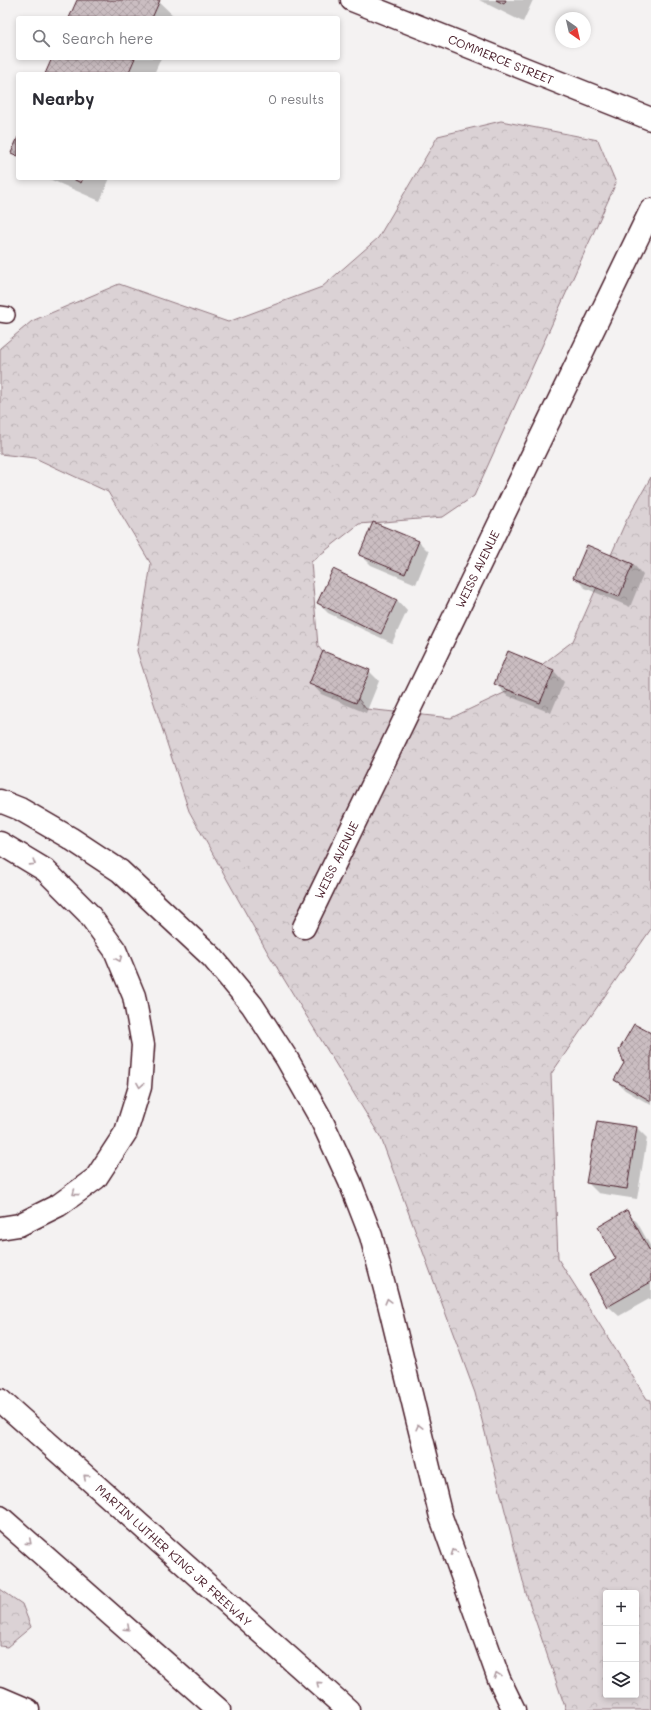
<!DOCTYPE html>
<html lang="en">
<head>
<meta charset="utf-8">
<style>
  :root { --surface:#fff; --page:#f7f7f7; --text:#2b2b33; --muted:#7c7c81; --line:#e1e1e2 }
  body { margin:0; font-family:Mali,sans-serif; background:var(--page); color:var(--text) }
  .controls { position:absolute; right:12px; bottom:12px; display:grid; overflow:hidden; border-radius:4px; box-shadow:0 2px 6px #0003 }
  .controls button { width:36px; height:36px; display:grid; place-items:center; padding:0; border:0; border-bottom:1px solid var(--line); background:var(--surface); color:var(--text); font:20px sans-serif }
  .compass { position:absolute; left:555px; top:12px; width:36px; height:36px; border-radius:50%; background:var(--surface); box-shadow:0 2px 6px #0003; rotate:146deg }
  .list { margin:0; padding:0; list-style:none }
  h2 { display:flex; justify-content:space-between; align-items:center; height:52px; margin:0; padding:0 16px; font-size:17px }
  h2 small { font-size:13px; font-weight:400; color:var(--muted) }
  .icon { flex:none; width:22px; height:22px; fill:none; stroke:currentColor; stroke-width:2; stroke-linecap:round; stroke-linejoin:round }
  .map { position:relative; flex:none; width:651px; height:1710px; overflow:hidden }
  .search { position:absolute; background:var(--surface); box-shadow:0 2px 6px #0003; left:16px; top:16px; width:324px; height:44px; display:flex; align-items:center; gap:10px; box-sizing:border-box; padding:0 14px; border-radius:4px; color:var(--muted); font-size:15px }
  .panel { position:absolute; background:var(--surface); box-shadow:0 2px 6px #0003; left:16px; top:72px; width:324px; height:108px; border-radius:4px }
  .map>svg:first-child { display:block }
  .forest { fill:url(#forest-crowns); stroke:#927880; fill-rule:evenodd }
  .shadow { fill:#0003 }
  .building { fill:url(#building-cross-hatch); stroke:#4a1f2b }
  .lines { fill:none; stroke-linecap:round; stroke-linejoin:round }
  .service-casing { stroke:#4a1f2b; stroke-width:18 }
  .minor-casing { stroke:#4a1f2b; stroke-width:25 }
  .tertiary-casing { stroke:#4a1f2b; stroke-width:25 }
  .motorway-casing { stroke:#4a1f2b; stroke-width:25 }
  .service { stroke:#fff; stroke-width:15 }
  .minor { stroke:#fff; stroke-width:22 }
  .tertiary { stroke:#fff; stroke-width:22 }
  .motorway { stroke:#fff; stroke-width:22 }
  .oneway { stroke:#ae9aa0 }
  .labels { text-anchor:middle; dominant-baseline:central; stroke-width:3.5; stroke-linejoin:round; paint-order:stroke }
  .street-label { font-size:12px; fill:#4a1f2b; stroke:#fff }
</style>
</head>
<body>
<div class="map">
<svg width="651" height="1710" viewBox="0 0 651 1710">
  <defs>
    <pattern id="forest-crowns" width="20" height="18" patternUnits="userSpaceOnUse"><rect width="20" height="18" fill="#dbd2d5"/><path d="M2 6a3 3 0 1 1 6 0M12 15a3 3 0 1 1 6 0" fill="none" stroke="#bdb4b7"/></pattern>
    <pattern id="building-cross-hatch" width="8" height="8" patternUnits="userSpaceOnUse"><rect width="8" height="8" fill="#cabdc1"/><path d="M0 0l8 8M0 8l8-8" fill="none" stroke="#afa2a6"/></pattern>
  </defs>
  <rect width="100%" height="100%" fill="#f4f2f2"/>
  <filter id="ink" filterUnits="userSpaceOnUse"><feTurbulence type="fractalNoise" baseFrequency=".025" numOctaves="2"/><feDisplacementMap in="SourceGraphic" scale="8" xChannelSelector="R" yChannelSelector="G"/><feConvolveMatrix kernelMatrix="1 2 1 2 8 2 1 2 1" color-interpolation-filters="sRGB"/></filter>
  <g filter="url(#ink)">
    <g class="forest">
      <path d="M501 121 598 140 616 183 474 496 443 517 359 524 311 562 318 646 366 709 451 718 506 692 573 641 626 521 651 477V929L551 1074 558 1259 647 1399 651 1400V1710H566L526 1593 475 1393 381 1138 268 953 189 811 137 651 151 564 108 492 35 458 0 454V348L32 321 119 284 228 322 322 287 378 238 438 136ZM606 1593H636V1695H606Z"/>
      <polygon points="0,1589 22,1604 31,1627 7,1647 0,1646"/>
    </g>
    <g class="shadow">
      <polygon points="78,0 157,0 176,18 70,18"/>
      <polygon points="479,0 533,0 523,22"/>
      <polygon points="53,58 161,58 154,74 46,74"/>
      <polygon points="47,178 110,178 100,201"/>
      <polygon points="374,523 419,542 429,552 416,584 371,565 361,555"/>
      <polygon points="633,564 643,575 630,607 585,588 574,577"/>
      <polygon points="397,600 407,611 392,643 328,613 318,603"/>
      <polygon points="509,652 554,671 564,682 551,713 506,695 496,684"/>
      <polygon points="369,671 379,681 366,713 321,694 311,683"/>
      <polygon points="651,1034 651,1105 625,1090 615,1080"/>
      <polygon points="637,1128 647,1138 637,1199 598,1193 588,1183"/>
      <polygon points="626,1212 637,1222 651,1247 651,1298 619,1316 608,1306"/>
    </g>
    <g class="building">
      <polygon points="77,0 160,0 152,18 69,18"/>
      <polygon points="496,0 506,0 504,4"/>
      <polygon points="52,58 135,58 128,74 45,74"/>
      <polygon points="18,137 18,156 11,153"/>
      <polygon points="71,178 83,178 81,183"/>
      <polygon points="373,522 419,541 405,574 359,555"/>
      <polygon points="587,545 633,564 619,597 573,578"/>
      <polygon points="333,569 397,600 381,634 317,603"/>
      <polygon points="323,651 370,670 356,703 309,684"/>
      <polygon points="508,651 554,670 540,703 494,684"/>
      <polygon points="634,1024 651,1033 651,1101 614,1080 624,1063 619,1050"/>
      <polygon points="597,1121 637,1127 627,1189 586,1183"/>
      <polygon points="627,1210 651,1253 651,1282 607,1307 589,1275 616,1259 598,1227"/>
    </g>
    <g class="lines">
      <defs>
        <polyline id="service" points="0,314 7,315"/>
        <polyline id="minor" points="304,927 651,210"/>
        <polyline id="tertiary" points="352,0 651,119"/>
        <g id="motorway">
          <polyline points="0,801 20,809 70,838 120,871 212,957 252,1005 287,1059 321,1119 350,1182 371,1236 389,1304 441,1517 499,1679 514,1710"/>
          <polyline points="0,843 45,870 88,913 115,950 134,996 143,1045 140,1087 126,1132 96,1178 59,1205 19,1225 0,1228"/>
          <polyline points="0,1400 348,1710"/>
          <polyline points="0,1517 219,1710"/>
          <polyline points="0,1698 28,1710"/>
        </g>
      </defs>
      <use href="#service" class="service-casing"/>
      <use href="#minor" class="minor-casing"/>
      <use href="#tertiary" class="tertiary-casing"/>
      <use href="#motorway" class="motorway-casing"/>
      <use href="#service" class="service"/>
      <use href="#minor" class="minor"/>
      <use href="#tertiary" class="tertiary"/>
      <use href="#motorway" class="motorway"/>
    </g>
    <defs><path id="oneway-chevron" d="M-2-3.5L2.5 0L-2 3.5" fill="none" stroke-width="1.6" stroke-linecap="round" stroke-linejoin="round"/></defs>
    <g class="oneway">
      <use href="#oneway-chevron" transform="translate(33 863) rotate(32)"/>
      <use href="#oneway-chevron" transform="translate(119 959) rotate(68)"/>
      <use href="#oneway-chevron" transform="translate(140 1085) rotate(99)"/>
      <use href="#oneway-chevron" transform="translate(75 1193) rotate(143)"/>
      <use href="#oneway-chevron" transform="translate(388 1301) rotate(-105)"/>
      <use href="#oneway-chevron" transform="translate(419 1427) rotate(-104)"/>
      <use href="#oneway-chevron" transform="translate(86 1477) rotate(-138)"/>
      <use href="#oneway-chevron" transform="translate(29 1542) rotate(41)"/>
      <use href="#oneway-chevron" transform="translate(454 1552) rotate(-110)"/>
      <use href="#oneway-chevron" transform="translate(127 1628) rotate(42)"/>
      <use href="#oneway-chevron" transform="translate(497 1675) rotate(-110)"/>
      <use href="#oneway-chevron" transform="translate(319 1684) rotate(-138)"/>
    </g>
  </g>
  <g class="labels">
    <g class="street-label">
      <text transform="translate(501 59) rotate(22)">COMMERCE STREET</text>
      <text transform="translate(477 569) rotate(-64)">WEISS AVENUE</text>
      <text transform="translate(336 860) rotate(-64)">WEISS AVENUE</text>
      <text transform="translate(174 1555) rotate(42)">MARTIN LUTHER KING JR FREEWAY</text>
    </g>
  </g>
</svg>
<div class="controls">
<button>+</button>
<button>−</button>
<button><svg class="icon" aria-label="layers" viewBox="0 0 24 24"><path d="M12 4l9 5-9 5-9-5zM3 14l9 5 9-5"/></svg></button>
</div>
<svg class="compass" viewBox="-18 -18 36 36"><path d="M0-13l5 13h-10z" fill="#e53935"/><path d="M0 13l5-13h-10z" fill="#7c7c81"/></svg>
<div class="search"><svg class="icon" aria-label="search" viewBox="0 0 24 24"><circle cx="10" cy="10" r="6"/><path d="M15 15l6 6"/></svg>Search here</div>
<section class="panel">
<h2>Nearby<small>0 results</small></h2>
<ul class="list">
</ul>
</section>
</div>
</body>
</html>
